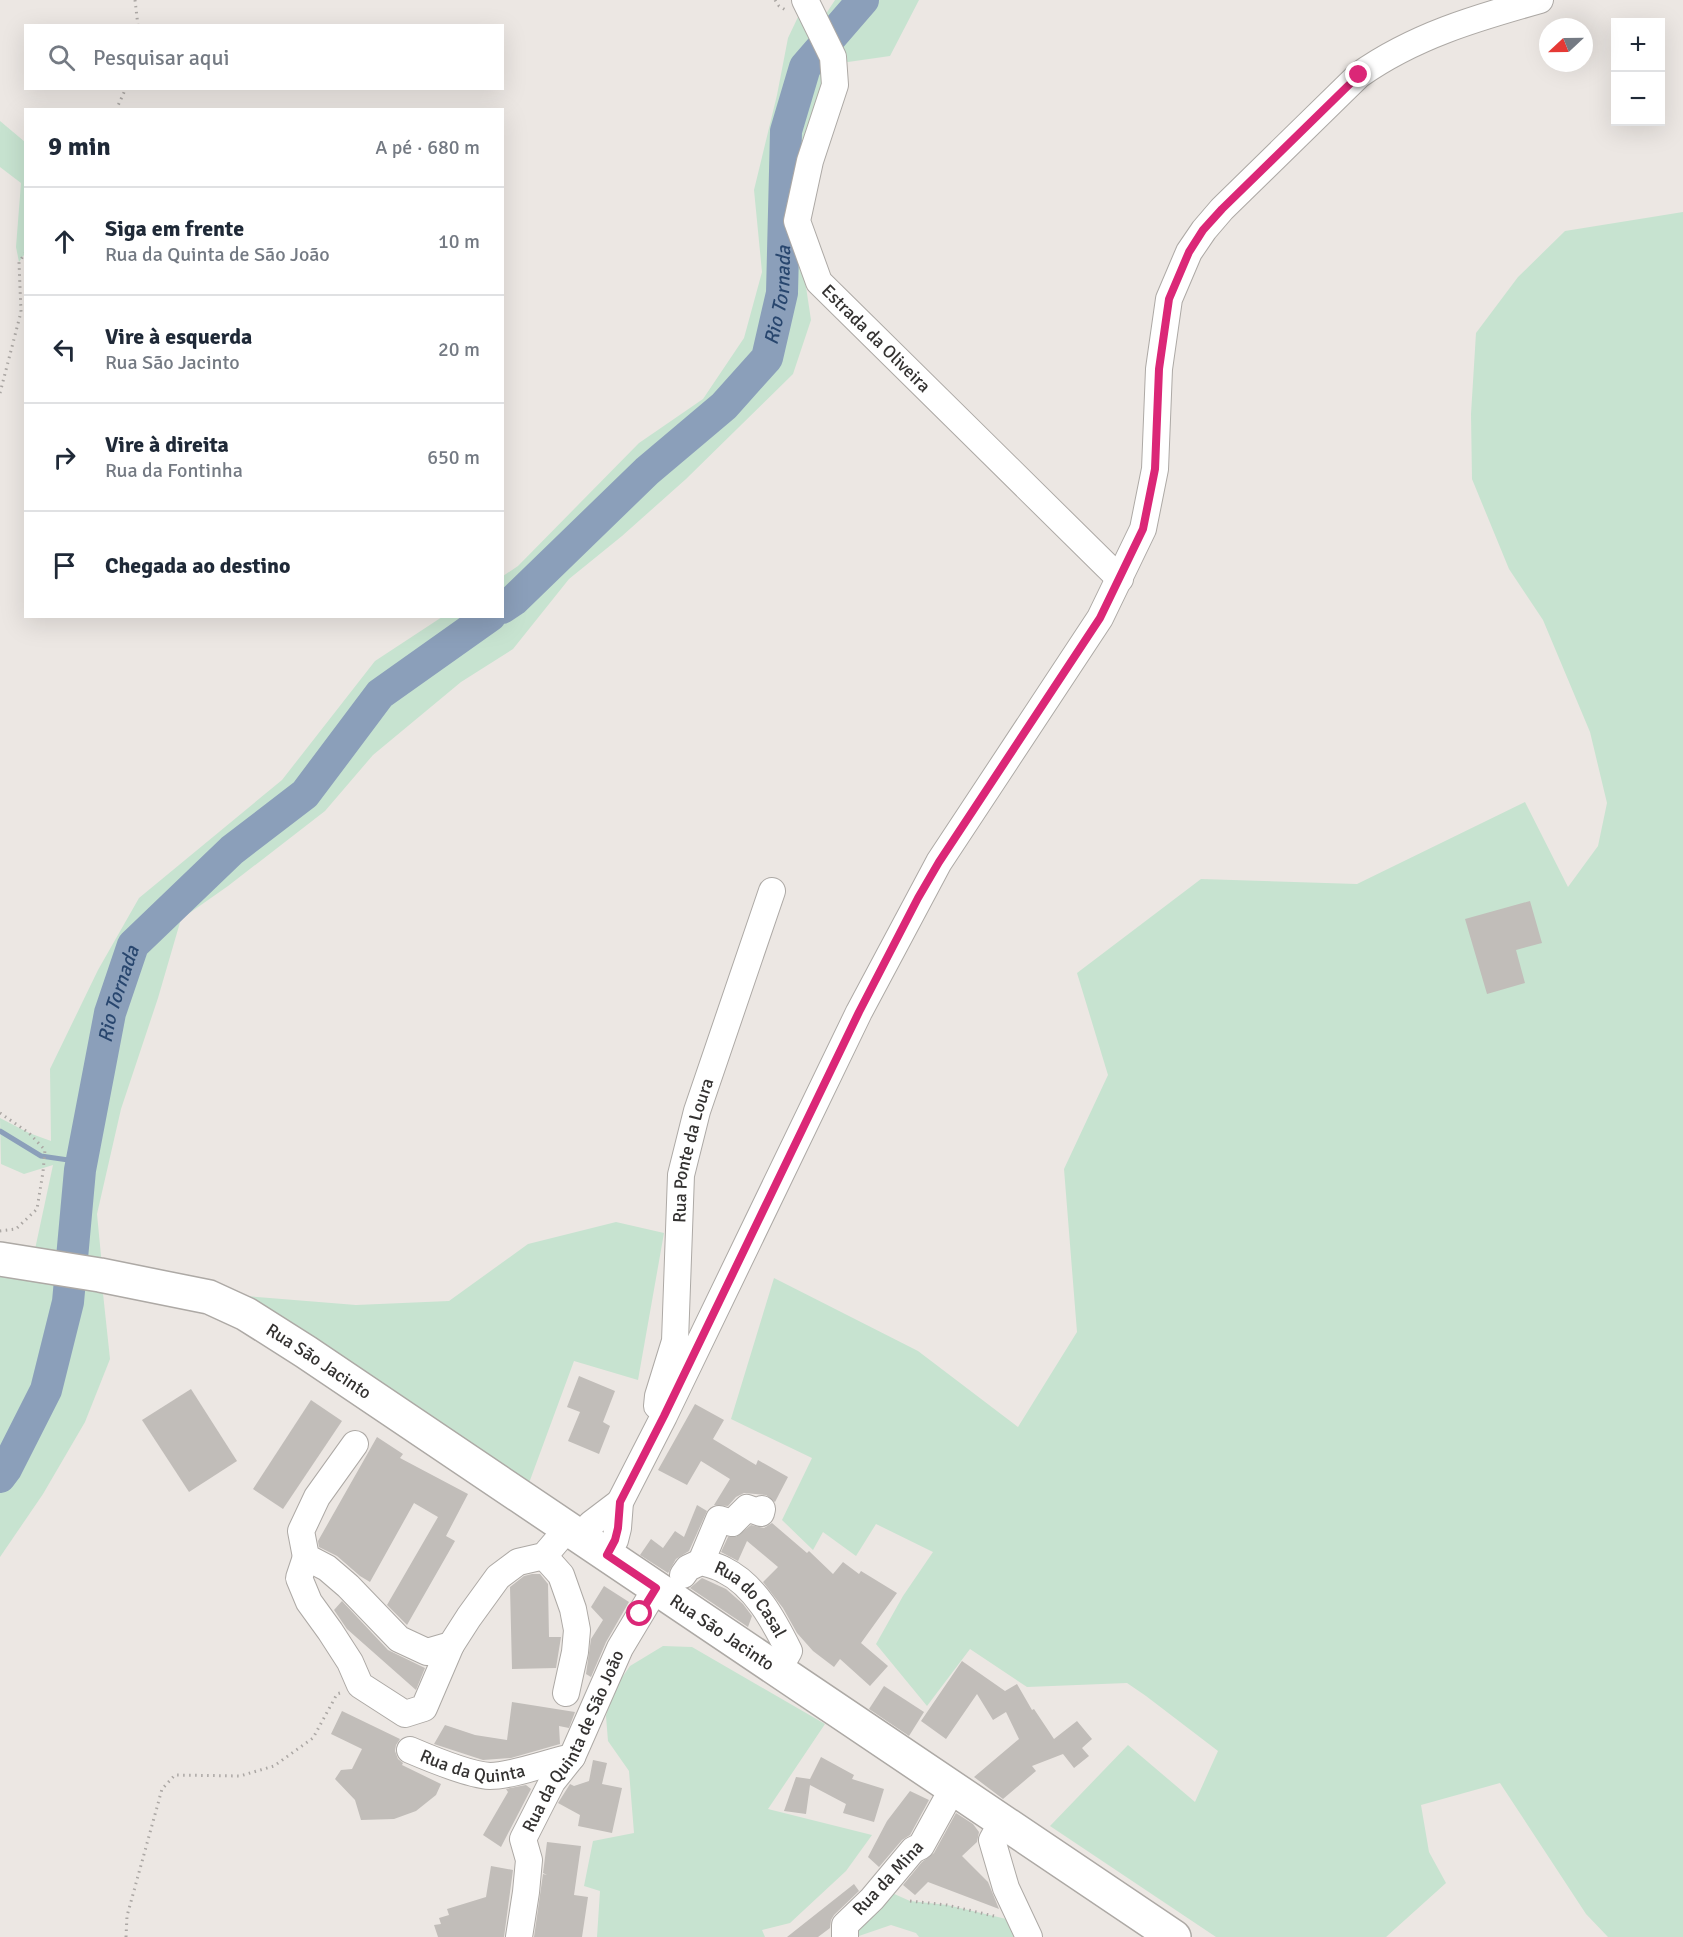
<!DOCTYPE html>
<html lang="pt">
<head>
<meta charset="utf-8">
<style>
  :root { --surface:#fff; --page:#f2f2f3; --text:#1f2937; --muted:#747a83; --line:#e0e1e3 }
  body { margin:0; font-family:Signika,sans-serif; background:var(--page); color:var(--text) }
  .controls { position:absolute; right:18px; top:18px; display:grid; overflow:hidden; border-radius:0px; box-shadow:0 6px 24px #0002 }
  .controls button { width:54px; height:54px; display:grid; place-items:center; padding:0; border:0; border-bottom:2px solid var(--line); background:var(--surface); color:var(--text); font:30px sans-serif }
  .compass { position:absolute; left:1539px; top:18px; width:54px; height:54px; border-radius:50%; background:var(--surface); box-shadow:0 6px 24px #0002; rotate:248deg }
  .stop { position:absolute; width:18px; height:18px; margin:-14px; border:4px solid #db2777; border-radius:50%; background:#fff }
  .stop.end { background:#db2777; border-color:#fff; box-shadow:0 2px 6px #0008 }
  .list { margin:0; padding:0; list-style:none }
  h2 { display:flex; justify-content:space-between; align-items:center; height:78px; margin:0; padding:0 24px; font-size:26px }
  h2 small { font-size:20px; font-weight:400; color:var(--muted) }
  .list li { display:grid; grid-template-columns:39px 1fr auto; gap:18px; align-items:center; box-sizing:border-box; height:108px; padding:0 24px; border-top:2px solid var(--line) }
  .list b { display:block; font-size:22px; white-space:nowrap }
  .list p { margin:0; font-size:20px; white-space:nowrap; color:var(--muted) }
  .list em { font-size:20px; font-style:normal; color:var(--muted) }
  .icon { flex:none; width:33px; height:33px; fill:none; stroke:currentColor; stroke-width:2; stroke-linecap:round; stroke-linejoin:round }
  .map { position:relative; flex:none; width:1683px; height:1937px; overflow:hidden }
  .search { position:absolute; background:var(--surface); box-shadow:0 6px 24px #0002; left:24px; top:24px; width:480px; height:66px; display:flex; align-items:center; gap:15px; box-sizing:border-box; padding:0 21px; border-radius:0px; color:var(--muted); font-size:22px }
  .panel { position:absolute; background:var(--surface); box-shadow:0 6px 24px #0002; left:24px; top:108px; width:480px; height:510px; border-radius:0px }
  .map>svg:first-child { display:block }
  .green { fill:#c7e3d0 }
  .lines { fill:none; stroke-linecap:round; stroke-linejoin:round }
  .stream { stroke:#8b9fba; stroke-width:5 }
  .river { stroke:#8b9fba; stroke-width:32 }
  .building { fill:#c1bdb9 }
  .minor-casing { stroke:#ada9a5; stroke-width:28 }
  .major-casing { stroke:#ada9a5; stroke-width:36 }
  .path { stroke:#aba7a4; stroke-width:3; stroke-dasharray:1.5 4.5; stroke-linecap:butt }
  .minor { stroke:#fff; stroke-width:26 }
  .major { stroke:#fff; stroke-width:33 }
  .route { stroke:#db2777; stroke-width:8 }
  .labels { text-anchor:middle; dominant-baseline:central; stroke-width:4.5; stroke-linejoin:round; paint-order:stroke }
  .street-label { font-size:18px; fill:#343231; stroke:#fff }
  .water-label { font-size:20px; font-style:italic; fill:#28466e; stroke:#fff }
</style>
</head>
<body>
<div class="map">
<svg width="1683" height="1937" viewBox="0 0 1683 1937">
  <rect width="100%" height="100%" fill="#ece7e3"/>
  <g class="green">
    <polygon points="835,0 919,0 890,56 848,62 834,58 809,165 803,267 811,320 793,374 686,479 622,536 569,579 513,649 461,682 373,755 325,811 228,886 181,919 158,998 121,1109 97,1214 102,1266 34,1254 53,1165 24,1174 1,1164 0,1118 29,1133 51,1141 50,1069 98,970 139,898 282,780 375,661 442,617 502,616 503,576 518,566 639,443 703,399 744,338 762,272 754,190 777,95 788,38 798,17 818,26"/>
    <polygon points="0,121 25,142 26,252 19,262 16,247 21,183 0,167"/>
    <polygon points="1683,212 1683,1937 1608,1937 1586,1914 1500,1783 1421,1805 1429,1852 1446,1883 1386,1937 1216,1937 1050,1826 1128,1745 1195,1802 1218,1751 1146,1696 1127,1683 1027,1687 970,1649 927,1706 876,1644 903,1596 933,1552 876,1524 856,1556 823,1532 813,1550 782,1520 812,1458 731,1419 774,1278 918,1351 1018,1427 1077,1332 1064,1169 1108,1075 1077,973 1201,879 1357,884 1525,802 1568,887 1598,846 1607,803 1590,732 1543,620 1509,569 1472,479 1471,414 1476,333 1518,277 1565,231"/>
    <polygon points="616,1222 664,1233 638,1380 574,1361 529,1483 246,1296 356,1305 449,1301 528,1244"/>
    <polygon points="0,1273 102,1284 110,1359 85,1422 43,1494 0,1557"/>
    <polygon points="663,1646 692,1647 825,1724 768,1809 872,1835 846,1871 790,1923 762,1930 765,1937 597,1937 600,1891 584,1886 593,1841 634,1833 629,1771 608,1741 606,1716 612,1692 630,1666"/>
    <polygon points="881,1888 910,1901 947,1905 1023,1923 1029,1937 919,1937 916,1933 891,1925 856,1937 845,1937"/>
  </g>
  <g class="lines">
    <polyline class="stream" points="0,1131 41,1156 82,1162"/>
    <g class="river">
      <path id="s1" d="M502 608 514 600 647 471 724 406 767 358 782 293 786 131 805 67 863 0"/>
      <path id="s2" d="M0 1477 6 1469 46 1390 68 1302 80 1170 110 1013 133 945 232 850 305 794 380 694 490 616"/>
    </g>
  </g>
  <g class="building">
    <polygon points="1530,901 1542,943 1516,950 1525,983 1487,994 1465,919"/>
    <polygon points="579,1376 615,1391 603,1422 610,1426 599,1454 568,1441 580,1412 567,1407"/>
    <polygon points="191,1389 237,1461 189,1492 142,1420"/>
    <polygon points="311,1400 342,1421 283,1509 253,1489"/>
    <polygon points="695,1404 724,1420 713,1439 756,1465 758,1460 788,1477 775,1502 766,1495 744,1493 736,1497 728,1506 714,1505 730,1479 701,1461 687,1485 658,1470"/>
    <polygon points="377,1437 403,1454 400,1458 468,1494 446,1536 455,1541 407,1625 387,1605 438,1517 414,1503 370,1582 360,1576 337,1556 319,1547 318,1541"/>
    <polygon points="697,1505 707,1511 689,1551 676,1559 668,1573 640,1555 651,1539 663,1548 675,1531 684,1537"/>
    <polygon points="772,1523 807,1553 809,1551 833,1574 843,1562 859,1574 861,1571 897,1593 861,1643 888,1666 870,1686 840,1659 834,1667 813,1651 797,1633 783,1608 763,1582 778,1567 747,1541 738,1561 721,1552 728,1537 736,1537 751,1525 764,1528"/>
    <polygon points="532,1574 540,1574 548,1584 549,1637 561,1637 556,1668 512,1669 510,1587 524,1576"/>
    <polygon points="702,1578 726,1589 743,1604 752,1616 748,1627 690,1588"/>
    <polygon points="604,1586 629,1602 606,1642 591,1677 586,1674 591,1639 603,1620 591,1607"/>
    <polygon points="342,1601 388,1650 425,1668 416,1690 347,1629 334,1610"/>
    <polygon points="962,1661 1005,1691 1017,1684 1032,1710 1034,1709 1054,1739 1077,1721 1092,1739 1082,1748 1089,1756 1074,1768 1063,1754 1032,1766 1036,1771 1003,1799 974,1777 1019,1739 1006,1712 993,1720 977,1694 946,1739 921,1721"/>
    <polygon points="884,1686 924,1712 909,1736 869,1709"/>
    <polygon points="512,1702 575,1712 569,1728 559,1726 560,1744 511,1758 483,1760 434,1744 445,1725 475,1735 507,1740"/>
    <polygon points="342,1711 400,1739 396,1745 395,1751 398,1759 403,1763 402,1765 441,1784 436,1795 416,1811 394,1819 361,1820 355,1800 335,1779 341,1770 352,1769 362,1749 331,1734"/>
    <polygon points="821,1757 854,1775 852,1779 884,1789 874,1822 843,1813 846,1804 810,1785 806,1814 784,1811 796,1777 810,1779"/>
    <polygon points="593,1760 607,1763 602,1784 622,1788 612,1833 578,1826 580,1815 558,1803 570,1784 574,1786 589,1781"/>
    <polygon points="526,1785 531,1789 501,1847 483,1835 508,1792 506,1789"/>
    <polygon points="910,1791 929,1800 910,1835 902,1840 879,1867 868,1857 887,1821"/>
    <polygon points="956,1813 973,1824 979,1832 977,1842 962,1856 988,1882 999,1909 928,1882 915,1895 903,1885 922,1862 934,1853"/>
    <polygon points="547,1842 581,1846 574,1895 588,1897 582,1937 534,1937 543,1874 547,1875 543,1873"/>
    <polygon points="491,1866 513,1870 504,1937 438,1937 434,1925 441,1924 439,1918 449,1915 447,1909 486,1897"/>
    <polygon points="854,1884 859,1891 834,1915 831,1920 830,1928 818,1937 787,1937"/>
  </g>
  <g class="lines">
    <defs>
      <g id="minor">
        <path id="s3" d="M805 0 833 57 835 85 810 161 797 221 819 282 1120 579"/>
        <path id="s4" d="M657 1406 658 1396 675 1341 681 1175 697 1111 772 891"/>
        <polyline points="355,1444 317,1497 301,1531 306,1557 327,1568 348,1586 399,1639 427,1652 451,1645 469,1617 498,1577 518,1562 544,1556 568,1528"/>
        <polyline points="581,1537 591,1524 620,1502"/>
        <path d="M607 1555 615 1540 618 1528 620 1502 664 1416 859 1012 939 862 1100 618 1143 529 1155 469 1159 369 1169 299 1189 252 1204 230 1222 209 1359 75C1414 36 1476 18 1540 0"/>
        <polyline points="544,1556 561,1575 573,1609 577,1630 575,1652 566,1693"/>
        <polyline points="306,1557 299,1578 309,1602 330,1631 350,1662 360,1685 405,1714 424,1708 451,1645"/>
        <polyline points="701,1562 719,1519 732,1523 747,1508 761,1513 762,1509"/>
        <path id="s5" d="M683 1575 688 1568 701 1562C708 1564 717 1566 724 1570 755 1585 774 1621 789 1651L778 1670"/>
        <path id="s6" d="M410 1750C431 1759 469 1775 490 1776 512 1776 549 1762 572 1757"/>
        <polyline points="1002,1822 992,1840 1006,1888 1029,1937"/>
        <path id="s7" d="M519 1937 526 1892 529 1860 523 1839 552 1782 572 1757 620 1648 656 1588"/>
        <polyline points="845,1937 845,1925 872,1899 913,1850 921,1846 953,1788"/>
      </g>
      <g id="major">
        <path id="s8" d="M0 1259 100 1275 209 1297 246 1314 306 1352 1174 1937"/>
      </g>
    </defs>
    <use href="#minor" class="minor-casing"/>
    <use href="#major" class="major-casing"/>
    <g class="path">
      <polyline points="135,0 138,26"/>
      <polyline points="775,0 779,6 787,11"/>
      <polyline points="116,110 126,88"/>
      <polyline points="0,393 21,312 19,262 26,252"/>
      <polyline points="0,1113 29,1133 45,1150 43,1172 37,1209 16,1229 0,1231"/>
      <polyline points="910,1901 947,1905 998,1917"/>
      <polyline points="126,1937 127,1916 162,1789 175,1775 240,1776 274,1766 313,1738 337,1694 340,1693"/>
    </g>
    <use href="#minor" class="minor"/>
    <use href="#major" class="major"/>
  </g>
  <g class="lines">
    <polyline class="route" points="640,1614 656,1588 607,1555 615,1540 618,1528 620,1502 664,1416 859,1012 918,898 939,862 1100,618 1143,529 1155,469 1159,369 1169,299 1189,252 1203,230 1222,209 1359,75"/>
  </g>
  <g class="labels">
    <g class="street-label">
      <text stroke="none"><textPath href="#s3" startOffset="378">Estrada da Oliveira</textPath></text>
      <text stroke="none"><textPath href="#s4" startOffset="260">Rua Ponte da Loura</textPath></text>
      <text stroke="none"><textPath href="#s8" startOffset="340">Rua São Jacinto</textPath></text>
      <text stroke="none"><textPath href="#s5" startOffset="87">Rua do Casal</textPath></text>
      <text stroke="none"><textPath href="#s8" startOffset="826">Rua São Jacinto</textPath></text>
      <text stroke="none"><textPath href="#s7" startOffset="210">Rua da Quinta de São João</textPath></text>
      <text stroke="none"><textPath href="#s6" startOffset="66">Rua da Quinta</textPath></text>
      <text transform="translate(888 1878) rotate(-47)">Rua da Mina</text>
    </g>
    <g class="water-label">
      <text stroke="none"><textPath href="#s1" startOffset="429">Rio Tornada</textPath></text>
      <text stroke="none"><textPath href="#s2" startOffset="502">Rio Tornada</textPath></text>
    </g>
  </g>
</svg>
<div class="controls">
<button>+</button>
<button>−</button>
</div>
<svg class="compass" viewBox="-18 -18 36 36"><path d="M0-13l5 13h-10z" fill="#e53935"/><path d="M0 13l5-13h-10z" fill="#747a83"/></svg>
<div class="stop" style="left:640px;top:1614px"></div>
<div class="stop end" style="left:1359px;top:75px"></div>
<div class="search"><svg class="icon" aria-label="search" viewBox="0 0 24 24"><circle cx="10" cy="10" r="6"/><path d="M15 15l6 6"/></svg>Pesquisar aqui</div>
<section class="panel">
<h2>9 min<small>A pé · 680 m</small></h2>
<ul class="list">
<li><svg class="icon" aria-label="ahead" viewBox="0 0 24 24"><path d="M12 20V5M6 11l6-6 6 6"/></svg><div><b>Siga em frente</b><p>Rua da Quinta de São João</p></div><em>10 m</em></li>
<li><svg class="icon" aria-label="left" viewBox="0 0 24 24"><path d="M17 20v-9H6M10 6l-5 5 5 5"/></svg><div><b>Vire à esquerda</b><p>Rua São Jacinto</p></div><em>20 m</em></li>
<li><svg class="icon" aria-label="right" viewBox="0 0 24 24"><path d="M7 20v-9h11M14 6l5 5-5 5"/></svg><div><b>Vire à direita</b><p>Rua da Fontinha</p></div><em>650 m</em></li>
<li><svg class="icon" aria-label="arrive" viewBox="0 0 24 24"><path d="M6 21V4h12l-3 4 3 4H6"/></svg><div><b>Chegada ao destino</b></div></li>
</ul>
</section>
</div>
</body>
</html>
